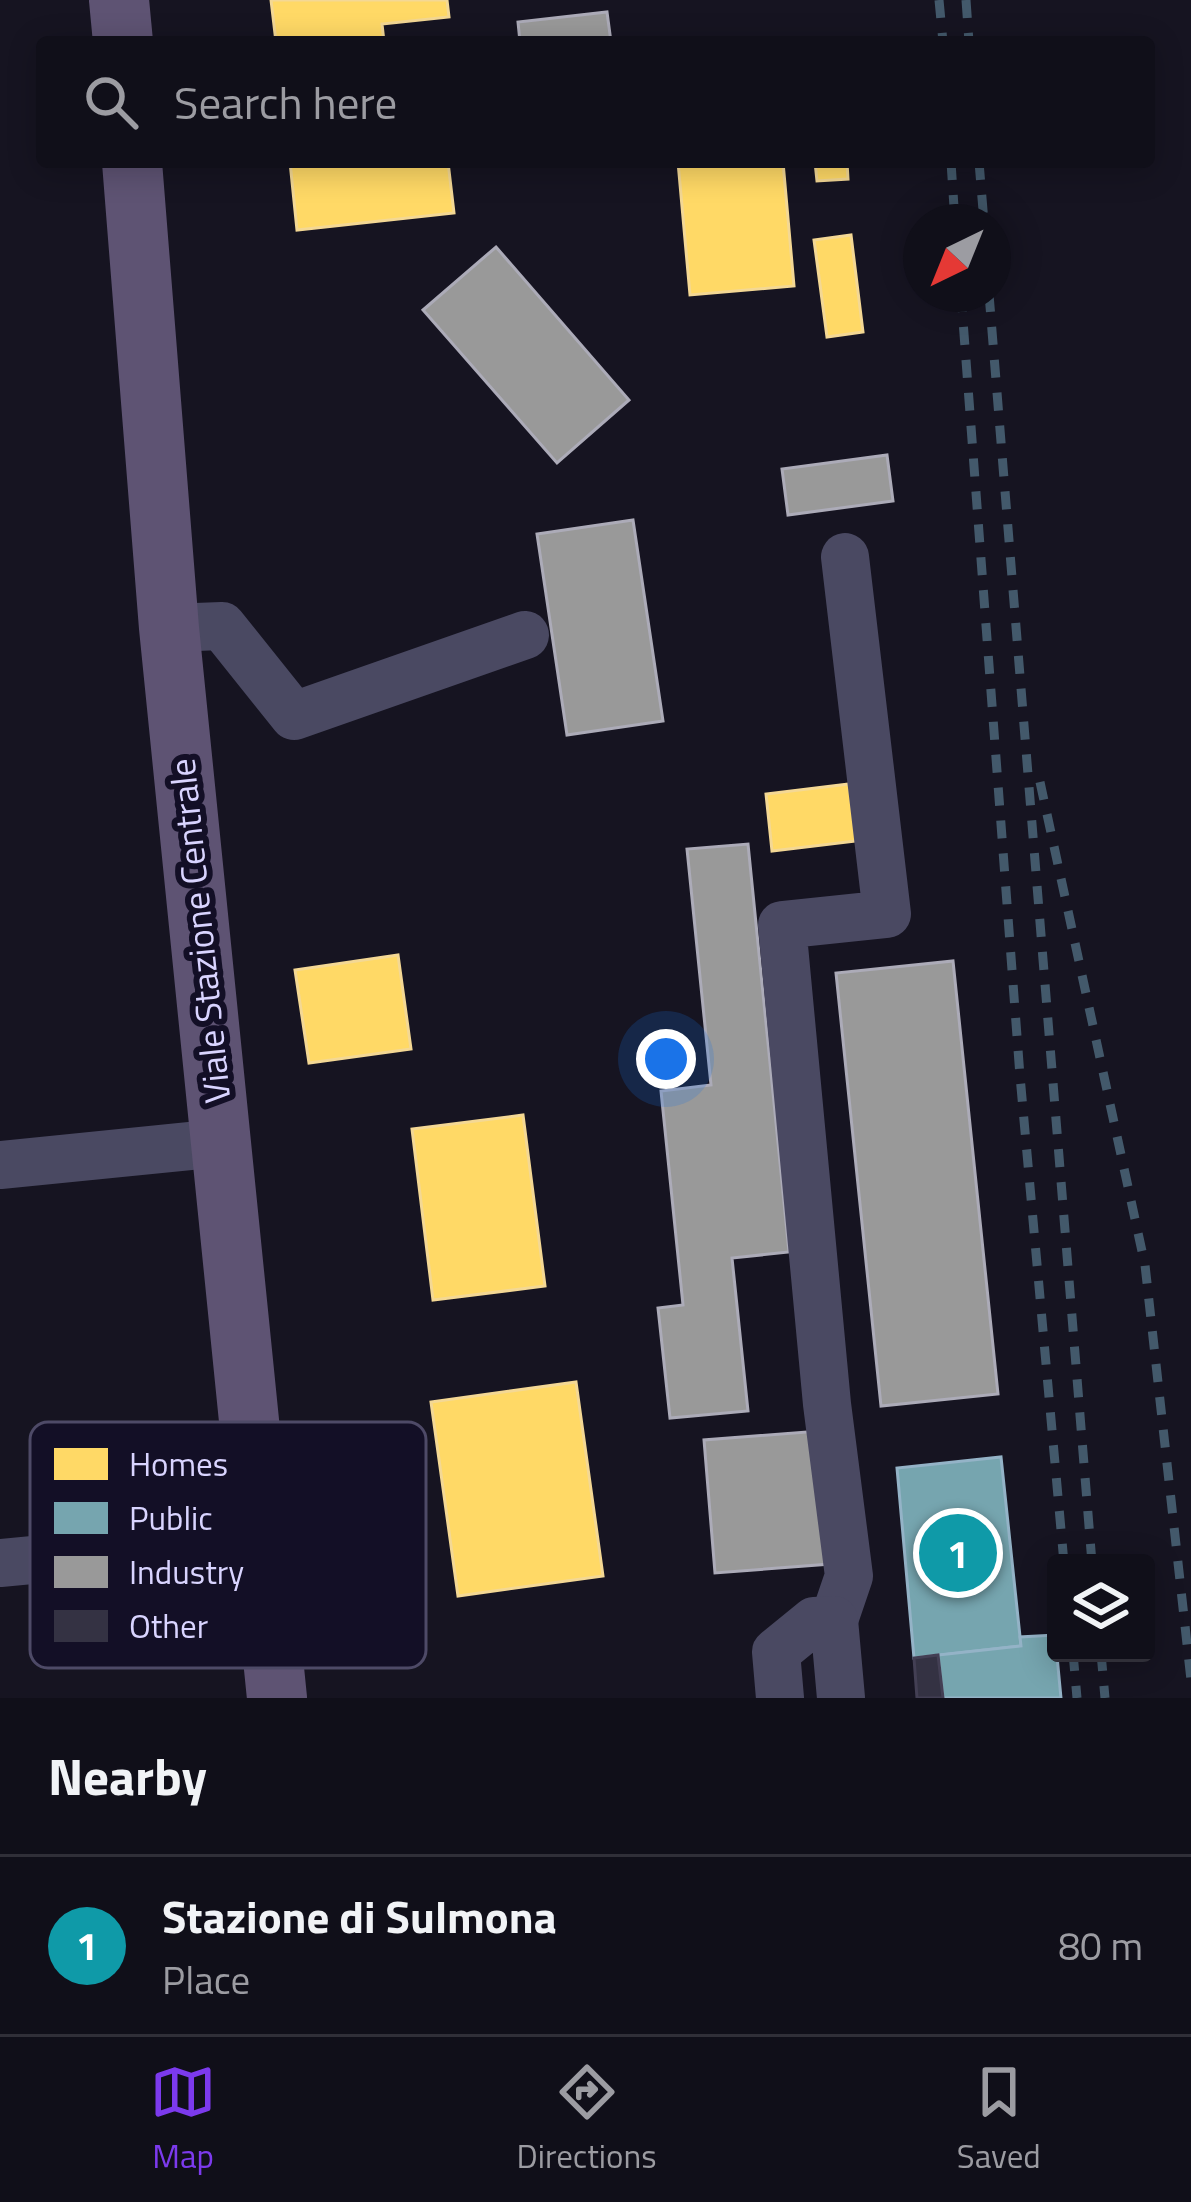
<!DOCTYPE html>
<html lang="en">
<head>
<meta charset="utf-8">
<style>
  :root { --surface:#100f19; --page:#1e1d26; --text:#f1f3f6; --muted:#9c9ca2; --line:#302f38; --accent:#7c3aed }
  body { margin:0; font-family:"Titillium Web",sans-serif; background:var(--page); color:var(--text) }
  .controls { position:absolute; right:36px; bottom:36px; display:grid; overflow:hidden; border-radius:12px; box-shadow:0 6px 30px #0003 }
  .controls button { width:108px; height:108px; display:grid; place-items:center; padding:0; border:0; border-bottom:3px solid var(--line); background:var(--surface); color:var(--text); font:60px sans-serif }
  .compass { position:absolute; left:903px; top:204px; width:108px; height:108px; border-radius:50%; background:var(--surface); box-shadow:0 6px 30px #0003; rotate:223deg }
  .you { position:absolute; left:666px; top:1059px; width:42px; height:42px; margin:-30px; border:9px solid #fff; border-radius:50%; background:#1a73e8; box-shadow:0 0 0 18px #1a73e833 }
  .badge { display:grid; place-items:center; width:78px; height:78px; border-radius:50%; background:var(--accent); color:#fff; font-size:39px; font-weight:700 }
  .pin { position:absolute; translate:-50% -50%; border:6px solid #fff; box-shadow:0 3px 12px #0006 }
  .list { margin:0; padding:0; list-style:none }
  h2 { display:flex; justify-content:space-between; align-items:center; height:156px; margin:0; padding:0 48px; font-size:51px }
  h2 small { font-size:39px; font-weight:400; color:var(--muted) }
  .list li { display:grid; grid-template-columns:78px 1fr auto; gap:36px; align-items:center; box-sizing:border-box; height:180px; padding:0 48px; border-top:3px solid var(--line) }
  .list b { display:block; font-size:45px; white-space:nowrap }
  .list p { margin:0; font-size:39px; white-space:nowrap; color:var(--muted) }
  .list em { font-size:39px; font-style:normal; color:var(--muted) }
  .icon { flex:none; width:66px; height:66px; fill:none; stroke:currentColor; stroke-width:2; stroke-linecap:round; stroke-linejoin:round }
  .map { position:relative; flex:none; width:1191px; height:1698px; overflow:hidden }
  .search { position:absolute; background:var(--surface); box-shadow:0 6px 30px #0003; left:36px; right:36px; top:36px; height:132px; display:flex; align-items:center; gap:30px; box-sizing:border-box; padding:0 42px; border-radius:12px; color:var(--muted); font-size:45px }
  .sheet { height:336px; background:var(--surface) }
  nav { display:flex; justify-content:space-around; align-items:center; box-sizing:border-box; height:168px; border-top:3px solid var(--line); background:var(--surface); font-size:33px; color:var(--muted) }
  nav a { display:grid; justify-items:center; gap:6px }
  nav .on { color:var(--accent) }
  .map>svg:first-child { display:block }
  .homes { fill:#ffd966; stroke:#f4d894; stroke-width:3 }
  .public { fill:#76a5af; stroke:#94b3c7; stroke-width:3 }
  .industry { fill:#999; stroke:#acabb8; stroke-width:3 }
  .building { fill:#343243; stroke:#433f54; stroke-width:3 }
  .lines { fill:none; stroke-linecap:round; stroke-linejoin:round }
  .minor { stroke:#4a4962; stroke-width:48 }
  .major { stroke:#5e5373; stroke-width:60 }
  .rail { stroke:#43596b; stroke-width:9; stroke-dasharray:18 15; stroke-linecap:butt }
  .labels { text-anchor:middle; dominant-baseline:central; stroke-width:12; stroke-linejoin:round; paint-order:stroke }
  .street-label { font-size:36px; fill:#d9d4ff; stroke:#130f26 }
  .key { fill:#130f26; stroke:#4e4a67; stroke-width:3 }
  .key-label { font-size:33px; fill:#d9d4ff }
</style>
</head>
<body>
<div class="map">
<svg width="1191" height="1698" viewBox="0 0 1191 1698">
  <rect width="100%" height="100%" fill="#161421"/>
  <g class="homes">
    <polygon points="271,0 447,0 449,17 382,24 384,42 276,42"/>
    <polygon points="290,162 448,162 454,213 297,230"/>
    <polygon points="678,162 783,162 794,286 690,295"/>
    <polygon points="815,162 847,162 848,179 817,181"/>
    <polygon points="851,235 863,332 827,337 814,240"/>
    <polygon points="849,784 856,841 772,851 766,794"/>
    <polygon points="398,955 411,1049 309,1063 295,970"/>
    <polygon points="523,1115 545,1286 433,1300 412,1129"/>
    <polygon points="576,1382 603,1576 458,1596 431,1402"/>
  </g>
  <g class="public">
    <polygon points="1001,1457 1021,1646 914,1658 897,1468"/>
    <polygon points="1055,1635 1061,1698 943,1698 938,1655 1021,1646 1020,1637"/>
  </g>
  <g class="industry">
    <polygon points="607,12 611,42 520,42 518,22"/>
    <polygon points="496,247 629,400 557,463 423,310"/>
    <polygon points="887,455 893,501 788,515 782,469"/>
    <polygon points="633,520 663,721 567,735 537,534"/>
    <polygon points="748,844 789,1252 732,1258 748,1411 670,1418 658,1308 683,1305 661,1091 711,1085 687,849"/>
    <polygon points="953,961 998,1394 881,1406 836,973"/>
    <polygon points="819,1431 830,1564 715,1573 704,1440"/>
  </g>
  <polygon class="building" points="938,1655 943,1698 917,1698 914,1658"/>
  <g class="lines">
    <g class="minor">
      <polyline points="169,628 222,626 294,716 525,635"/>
      <polyline points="0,1165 220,1143"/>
      <polyline points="0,1563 262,1538"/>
      <polyline points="834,1620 849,1576 827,1404 782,925 887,914 845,557"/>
      <polyline points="780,1698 776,1652 814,1621 834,1620 841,1698"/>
    </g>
    <g class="major">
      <polyline points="119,0 123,42"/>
      <polyline points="132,162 169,628 277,1698"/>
    </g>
    <g class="rail">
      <polyline points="939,0 943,42"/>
      <polyline points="966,0 969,42"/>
      <polyline points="951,162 955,222"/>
      <polyline points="979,162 984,222"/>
      <polyline points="961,294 1020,1076 1064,1563"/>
      <polyline points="989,294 1092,1563"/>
      <polyline points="1040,782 1145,1265 1191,1680"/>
      <polyline points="1073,1653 1077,1698"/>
      <polyline points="1101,1653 1105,1698"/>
    </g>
  </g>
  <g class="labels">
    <g class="street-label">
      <text transform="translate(199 931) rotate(-96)">Viale Stazione Centrale</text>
    </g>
  </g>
  <rect x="30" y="1422" width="396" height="246" rx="18" class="key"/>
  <rect x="54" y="1448" width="54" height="32" fill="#ffd966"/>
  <rect x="54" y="1502" width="54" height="32" fill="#76a5af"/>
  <rect x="54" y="1556" width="54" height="32" fill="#999"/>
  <rect x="54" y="1610" width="54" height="32" fill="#343243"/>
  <g class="key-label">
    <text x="129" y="1476">Homes</text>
    <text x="129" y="1530">Public</text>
    <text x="129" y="1584">Industry</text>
    <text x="129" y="1638">Other</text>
  </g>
</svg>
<div class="controls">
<button><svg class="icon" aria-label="layers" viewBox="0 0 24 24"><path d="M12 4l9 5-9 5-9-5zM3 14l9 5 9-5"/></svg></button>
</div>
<svg class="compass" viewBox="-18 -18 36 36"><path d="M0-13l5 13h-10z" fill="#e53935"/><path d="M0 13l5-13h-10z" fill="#9c9ca2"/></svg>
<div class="you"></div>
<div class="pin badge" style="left:958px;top:1553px;background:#0f9aa8">1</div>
<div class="search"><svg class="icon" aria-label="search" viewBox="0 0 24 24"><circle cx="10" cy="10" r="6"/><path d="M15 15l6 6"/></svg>Search here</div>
</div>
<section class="sheet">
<h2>Nearby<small></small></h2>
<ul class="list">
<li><span class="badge" style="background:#0f9aa8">1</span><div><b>Stazione di Sulmona</b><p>Place</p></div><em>80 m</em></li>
</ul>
</section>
<nav>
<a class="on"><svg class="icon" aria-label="map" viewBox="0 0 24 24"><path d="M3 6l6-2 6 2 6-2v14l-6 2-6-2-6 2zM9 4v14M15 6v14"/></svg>Map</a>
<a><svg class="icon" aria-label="directions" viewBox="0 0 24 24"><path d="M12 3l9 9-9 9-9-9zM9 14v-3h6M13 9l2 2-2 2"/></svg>Directions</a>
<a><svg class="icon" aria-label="saved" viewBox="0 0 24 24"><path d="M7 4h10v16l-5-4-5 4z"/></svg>Saved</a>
</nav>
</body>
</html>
